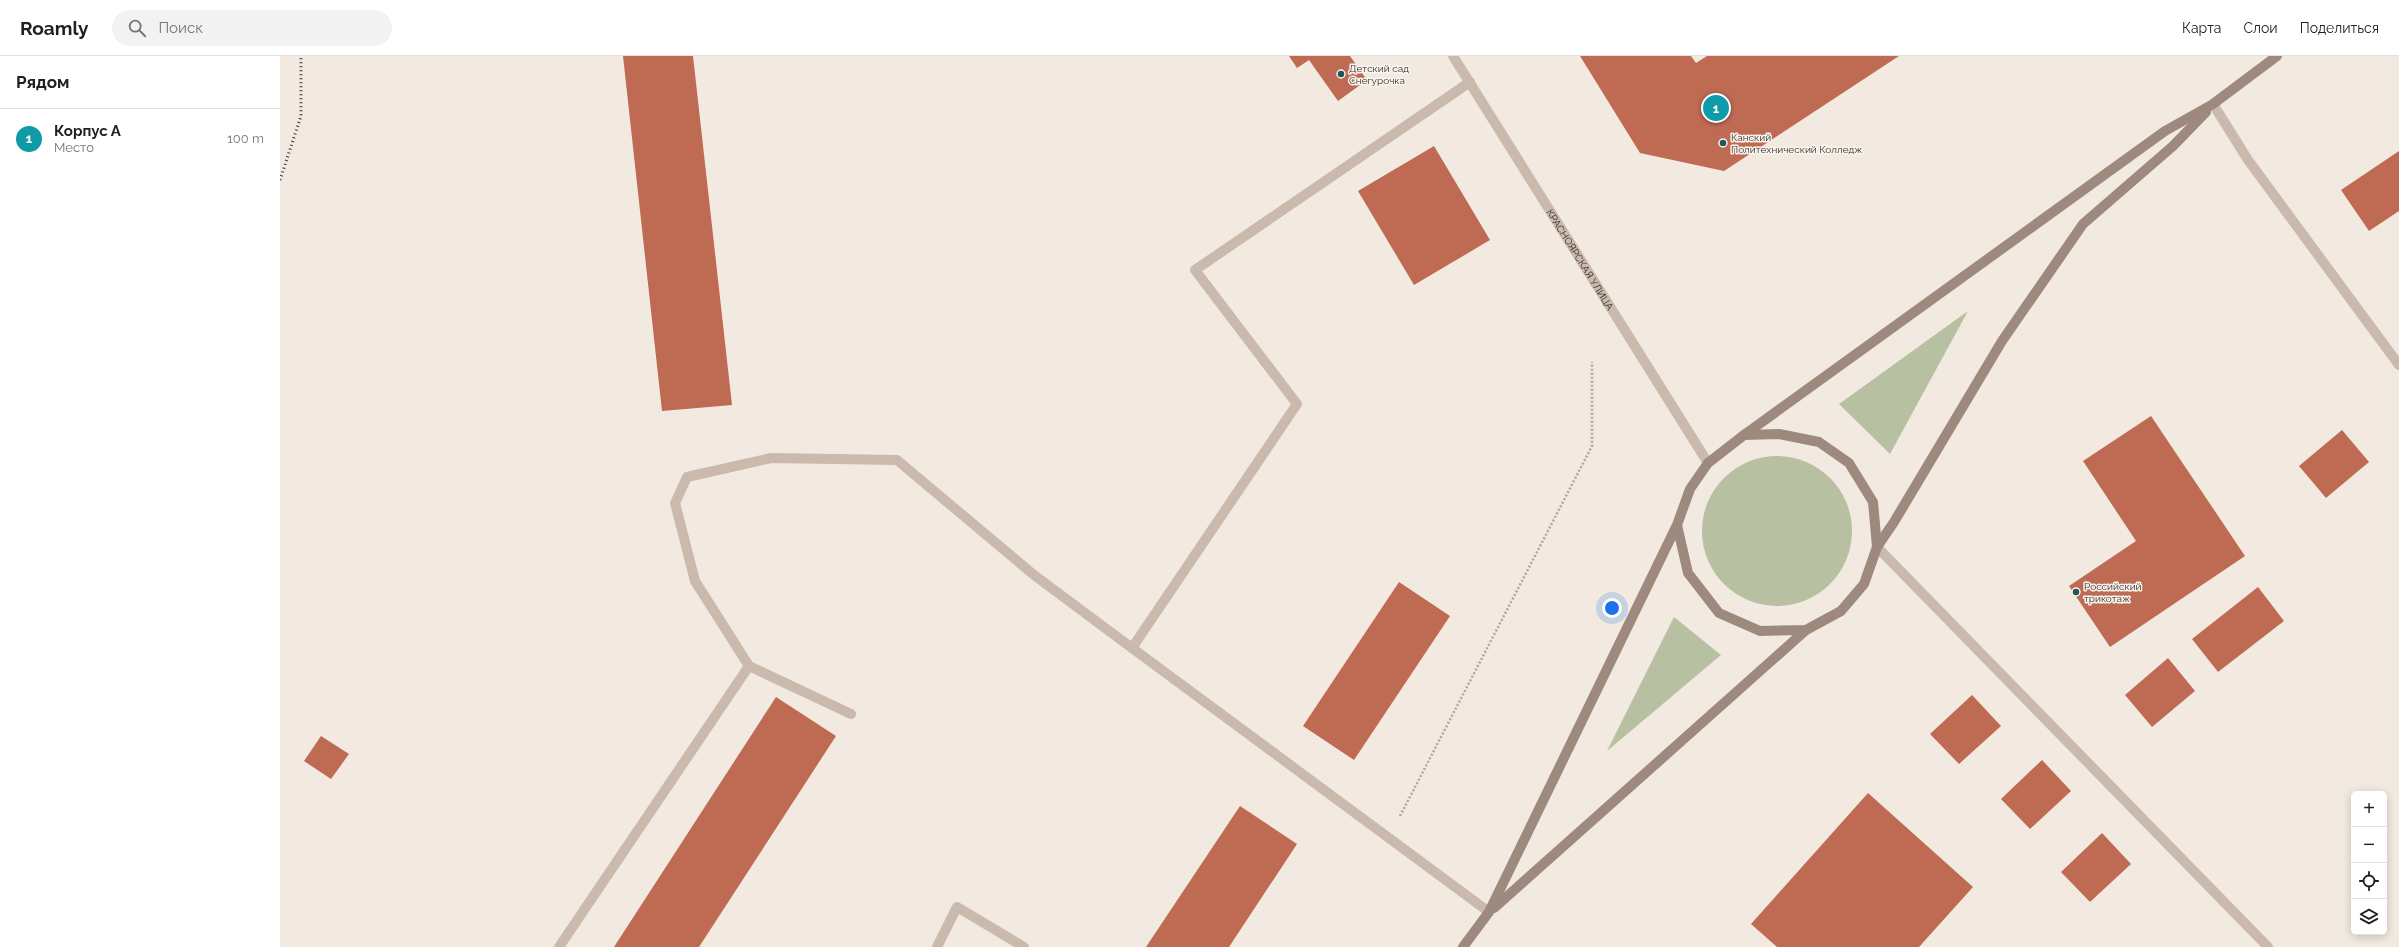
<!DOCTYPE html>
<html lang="ru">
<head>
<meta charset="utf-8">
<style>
  :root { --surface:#fff; --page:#f2f2f2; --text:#202124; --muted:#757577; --line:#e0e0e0; --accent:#ea580c }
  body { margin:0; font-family:Raleway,sans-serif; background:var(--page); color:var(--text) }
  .controls { position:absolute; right:12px; bottom:12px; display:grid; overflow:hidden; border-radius:6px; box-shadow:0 2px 10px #0003 }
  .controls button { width:36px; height:36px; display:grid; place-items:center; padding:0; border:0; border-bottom:1px solid var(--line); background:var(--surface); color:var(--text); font:20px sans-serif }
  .you { position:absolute; left:1332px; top:552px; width:14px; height:14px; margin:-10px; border:3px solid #fff; border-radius:50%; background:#1a73e8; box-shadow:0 0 0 6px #1a73e833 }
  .badge { display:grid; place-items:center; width:26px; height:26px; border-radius:50%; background:var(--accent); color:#fff; font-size:13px; font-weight:700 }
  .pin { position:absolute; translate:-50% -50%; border:2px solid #fff; box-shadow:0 1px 4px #0006 }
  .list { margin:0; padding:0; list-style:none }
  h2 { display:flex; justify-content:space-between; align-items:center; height:52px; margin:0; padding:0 16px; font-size:17px }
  h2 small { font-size:13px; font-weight:400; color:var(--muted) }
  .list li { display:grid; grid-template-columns:26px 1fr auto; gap:12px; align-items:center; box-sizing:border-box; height:60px; padding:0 16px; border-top:1px solid var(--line) }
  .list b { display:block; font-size:15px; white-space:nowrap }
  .list p { margin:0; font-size:13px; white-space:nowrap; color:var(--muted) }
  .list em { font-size:13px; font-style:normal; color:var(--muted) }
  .icon { flex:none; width:22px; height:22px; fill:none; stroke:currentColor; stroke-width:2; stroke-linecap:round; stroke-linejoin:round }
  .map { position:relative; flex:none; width:2119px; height:891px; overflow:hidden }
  header { display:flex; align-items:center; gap:24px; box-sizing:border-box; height:56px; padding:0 20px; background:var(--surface); border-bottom:1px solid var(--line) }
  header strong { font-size:19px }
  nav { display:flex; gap:22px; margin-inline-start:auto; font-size:14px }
  .search { width:280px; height:36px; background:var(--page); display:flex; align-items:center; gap:10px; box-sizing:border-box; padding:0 14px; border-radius:22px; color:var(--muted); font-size:15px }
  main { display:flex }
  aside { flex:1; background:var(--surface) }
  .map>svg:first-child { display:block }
  .green { fill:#b7c1a2 }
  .building { fill:#bf6a53 }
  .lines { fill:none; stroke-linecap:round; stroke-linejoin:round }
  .path { stroke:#b6a497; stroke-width:2.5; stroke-dasharray:2 2; stroke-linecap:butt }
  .service { stroke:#cabaad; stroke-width:10 }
  .minor { stroke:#cabaad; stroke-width:10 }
  .secondary { stroke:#9e897f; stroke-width:10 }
  .rail { stroke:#392f2b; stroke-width:3; stroke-dasharray:1 3; stroke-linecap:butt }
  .poi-dot { fill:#235658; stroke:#faf4ee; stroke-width:1.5 }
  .labels { text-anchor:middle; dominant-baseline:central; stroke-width:3; stroke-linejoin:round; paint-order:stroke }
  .poi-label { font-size:10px; fill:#392f2b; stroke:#faf4ee; text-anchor:start }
  .street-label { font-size:10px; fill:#392f2b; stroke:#faf4ee }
</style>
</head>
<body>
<header>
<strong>Roamly</strong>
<div class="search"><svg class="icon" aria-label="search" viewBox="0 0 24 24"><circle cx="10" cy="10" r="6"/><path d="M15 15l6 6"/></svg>Поиск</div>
<nav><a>Карта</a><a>Слои</a><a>Поделиться</a></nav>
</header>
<main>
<aside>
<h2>Рядом<small></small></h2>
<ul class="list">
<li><span class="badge" style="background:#0f9aa8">1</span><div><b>Корпус А</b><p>Место</p></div><em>100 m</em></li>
</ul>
</aside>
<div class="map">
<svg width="2119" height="891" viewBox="0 0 2119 891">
  <rect width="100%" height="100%" fill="#f2eae1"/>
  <g class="green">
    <polygon points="1688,255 1610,398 1559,348"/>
    <circle cx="1497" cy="475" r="75"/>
    <polygon points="1394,561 1441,599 1327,695"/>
  </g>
  <g class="building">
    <polygon points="343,0 413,0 452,349 382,355"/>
    <polygon points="1009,0 1070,0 1087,24 1058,45 1029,4 1017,12"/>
    <polygon points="1300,0 1411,0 1416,7 1427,0 1619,0 1444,115 1360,97"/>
    <polygon points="1154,90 1210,184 1134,229 1078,135"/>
    <polygon points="2119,95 2119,155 2089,175 2061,134"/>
    <polygon points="1871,360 1965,500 1830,591 1789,530 1856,485 1803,405"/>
    <polygon points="2062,374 2089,406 2046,442 2019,410"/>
    <polygon points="1119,526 1170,560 1074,704 1023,670"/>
    <polygon points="1978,531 2004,565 1938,616 1912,583"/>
    <polygon points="1888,602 1915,635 1872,671 1845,639"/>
    <polygon points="1692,639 1721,670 1679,708 1650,678"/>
    <polygon points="496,641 556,680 419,891 334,891"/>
    <polygon points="41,680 69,698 51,723 24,705"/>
    <polygon points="1762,704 1791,735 1750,773 1721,743"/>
    <polygon points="1588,737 1693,831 1639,891 1497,891 1471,868"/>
    <polygon points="960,750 1017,788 949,891 866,891"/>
    <polygon points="1822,777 1851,808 1810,846 1781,816"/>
  </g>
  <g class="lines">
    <polyline class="path" points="1120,760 1312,390 1312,306"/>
    <g class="service">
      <polyline points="571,658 469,610 415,525 395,447 407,421 491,402 617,404 754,519 852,592 1017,348 915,214 1190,26"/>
      <polyline points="279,891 469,610"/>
      <polyline points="657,891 677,851 744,891"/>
    </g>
    <g class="minor">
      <path id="s1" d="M1173 0 1428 407"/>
      <polyline points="1933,48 1968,104 2119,309"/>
      <polyline points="1597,491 1988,891"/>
      <polyline points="852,592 1209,856"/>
    </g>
    <g class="secondary">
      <polyline points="1464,379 1885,75 1933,48 1997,0"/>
      <polyline points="1597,491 1614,466 1722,285 1803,168 1893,90 1926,56"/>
      <polyline points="1214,852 1526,574"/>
      <polyline points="1183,891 1209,856 1397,469 1410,433 1428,407 1464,379 1499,378 1539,386 1569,407 1593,446 1597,491 1584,528 1561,555 1526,574 1480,575 1439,557 1408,517 1397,469"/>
    </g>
    <polyline class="rail" points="0,124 21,60 21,0"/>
  </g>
  <g class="poi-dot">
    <circle cx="1061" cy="18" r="4"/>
    <circle cx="1443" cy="87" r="4"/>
    <circle cx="1796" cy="536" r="4"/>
  </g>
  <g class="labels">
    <g class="poi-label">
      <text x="1069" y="12">Детский сад<tspan x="1069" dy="12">Снегурочка</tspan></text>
      <text x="1451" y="81">Канский<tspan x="1451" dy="12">Политехнический Колледж</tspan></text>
      <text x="1804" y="530">Российский<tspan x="1804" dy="12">трикотаж</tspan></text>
    </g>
    <g class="street-label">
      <text stroke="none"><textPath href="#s1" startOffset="240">КРАСНОЯРСКАЯ УЛИЦА</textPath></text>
    </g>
  </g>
</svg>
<div class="controls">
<button>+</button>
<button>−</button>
<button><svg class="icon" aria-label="locate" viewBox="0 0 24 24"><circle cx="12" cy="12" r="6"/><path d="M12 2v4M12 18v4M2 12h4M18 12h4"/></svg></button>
<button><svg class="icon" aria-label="layers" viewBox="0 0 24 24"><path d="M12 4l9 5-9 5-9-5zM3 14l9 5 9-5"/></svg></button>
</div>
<div class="you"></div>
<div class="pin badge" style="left:1436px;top:52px;background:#0f9aa8">1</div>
</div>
</main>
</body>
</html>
